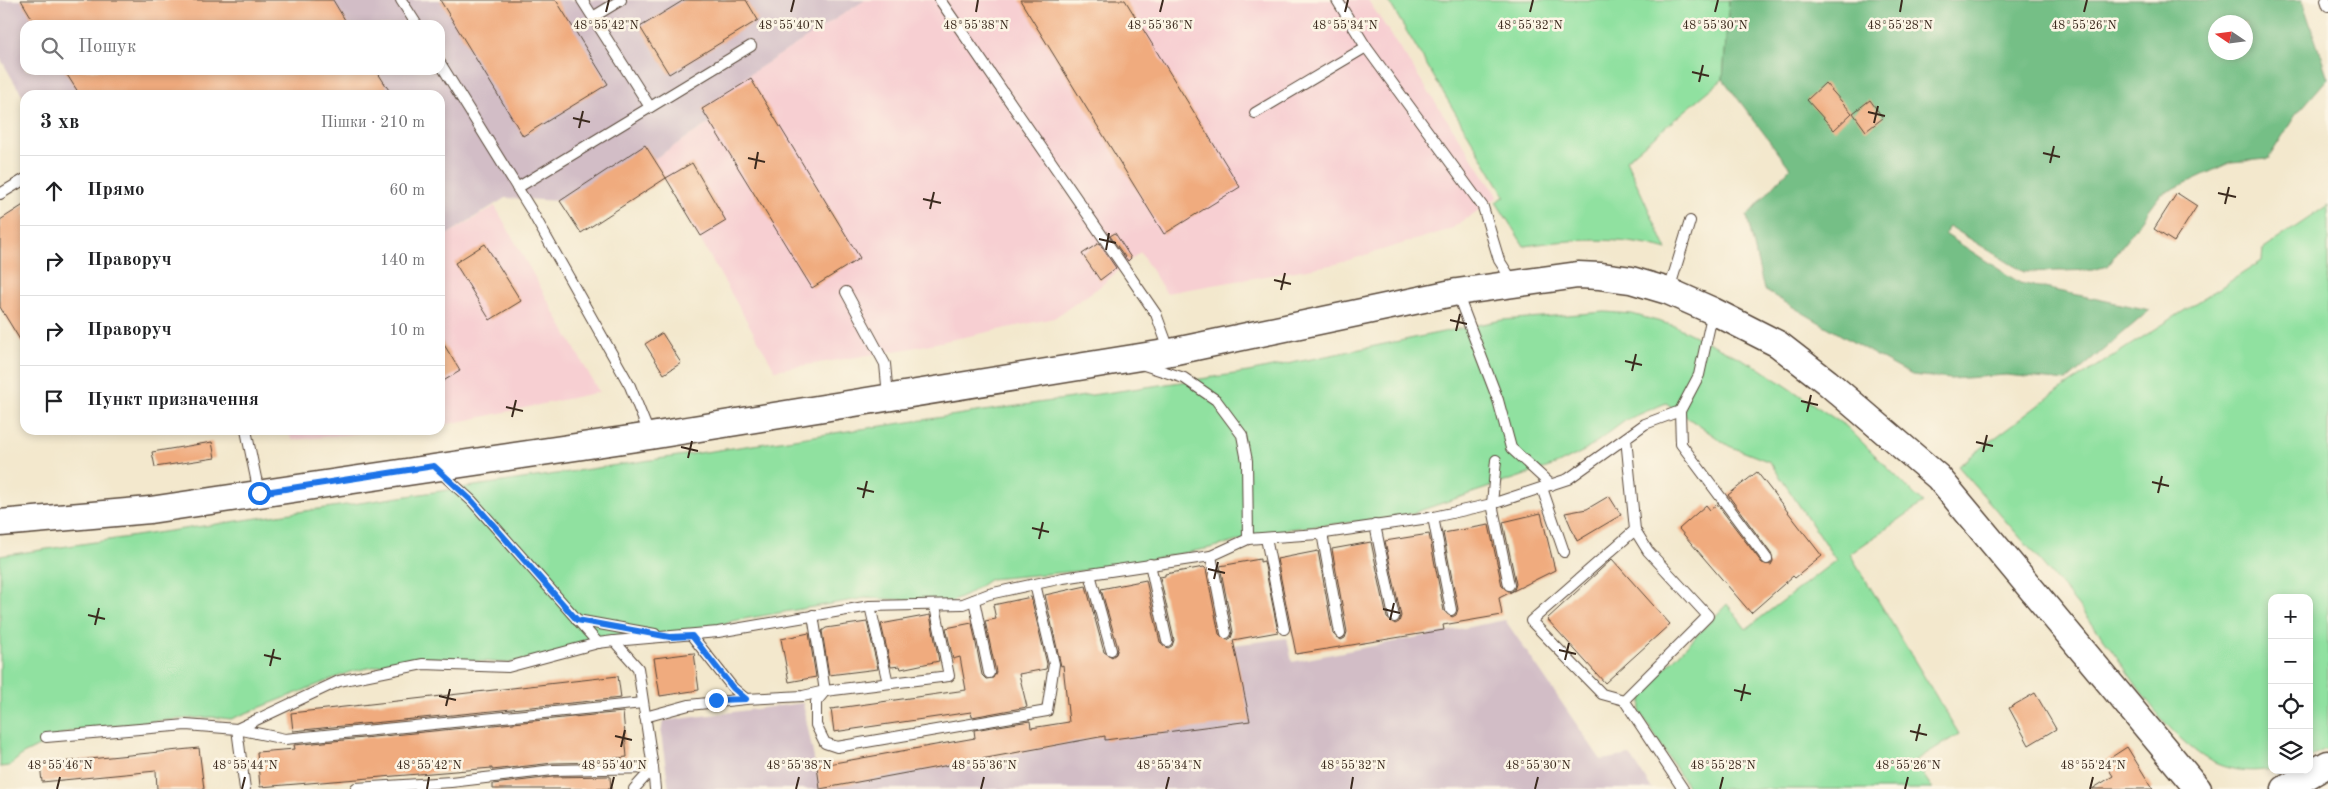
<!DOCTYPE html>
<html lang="uk">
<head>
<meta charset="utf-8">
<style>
  :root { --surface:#fff; --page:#f2f2f2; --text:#202124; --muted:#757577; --line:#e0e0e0 }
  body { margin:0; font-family:"Old Standard TT",serif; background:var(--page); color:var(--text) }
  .controls { position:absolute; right:15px; bottom:15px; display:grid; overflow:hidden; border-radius:10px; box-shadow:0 2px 8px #0003 }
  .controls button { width:45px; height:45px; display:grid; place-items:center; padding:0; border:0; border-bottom:1px solid var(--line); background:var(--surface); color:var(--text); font:25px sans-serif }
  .compass { position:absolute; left:2208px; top:15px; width:45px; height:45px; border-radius:50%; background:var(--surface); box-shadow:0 2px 8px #0003; rotate:283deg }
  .stop { position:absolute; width:15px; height:15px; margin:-11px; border:4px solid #1a73e8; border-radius:50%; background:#fff }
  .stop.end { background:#1a73e8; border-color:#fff; box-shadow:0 1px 5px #0008 }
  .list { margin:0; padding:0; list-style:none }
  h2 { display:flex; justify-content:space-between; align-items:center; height:65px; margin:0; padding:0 20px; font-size:21px }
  h2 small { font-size:16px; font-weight:400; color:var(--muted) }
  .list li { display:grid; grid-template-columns:32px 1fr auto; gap:15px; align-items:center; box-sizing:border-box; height:70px; padding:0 20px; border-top:1px solid var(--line) }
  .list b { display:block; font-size:19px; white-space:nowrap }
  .list em { font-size:16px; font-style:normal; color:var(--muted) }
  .icon { flex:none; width:28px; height:28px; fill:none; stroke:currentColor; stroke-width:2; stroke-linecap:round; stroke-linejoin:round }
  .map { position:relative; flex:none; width:2328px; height:789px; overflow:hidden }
  .search { position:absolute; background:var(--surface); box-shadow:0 2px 8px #0003; left:20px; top:20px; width:425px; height:55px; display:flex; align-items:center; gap:12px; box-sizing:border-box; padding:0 18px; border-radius:15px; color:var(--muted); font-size:19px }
  .panel { position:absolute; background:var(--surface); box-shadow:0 2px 8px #0003; left:20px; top:90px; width:425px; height:345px; border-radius:15px }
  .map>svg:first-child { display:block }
  .built { fill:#f7cfd2 }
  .industrial { fill:#d2bdc6; fill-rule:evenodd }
  .green { fill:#90e1a0; stroke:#66865f }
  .forest { fill:#74bf86; stroke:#587452; fill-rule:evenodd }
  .building { fill:#f0ab7e }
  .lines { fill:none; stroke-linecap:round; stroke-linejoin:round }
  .lane-casing { stroke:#574638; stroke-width:12 }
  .secondary-casing { stroke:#574638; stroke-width:29 }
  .lane { stroke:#fff; stroke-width:10 }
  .secondary { stroke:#fff; stroke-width:26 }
  .route { stroke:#1a73e8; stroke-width:6 }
  .ticks { fill:none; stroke:#3b2a1e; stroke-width:2 }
  .ticks-label { font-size:12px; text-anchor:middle; fill:#3b2a1e; stroke:#fcf5e5; stroke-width:5; stroke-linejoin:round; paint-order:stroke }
</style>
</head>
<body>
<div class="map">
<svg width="2328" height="789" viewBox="0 0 2328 789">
  <rect width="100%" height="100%" fill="#fcf5e5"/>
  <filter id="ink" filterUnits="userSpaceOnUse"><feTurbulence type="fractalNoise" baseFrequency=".02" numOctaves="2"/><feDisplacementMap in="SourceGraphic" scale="10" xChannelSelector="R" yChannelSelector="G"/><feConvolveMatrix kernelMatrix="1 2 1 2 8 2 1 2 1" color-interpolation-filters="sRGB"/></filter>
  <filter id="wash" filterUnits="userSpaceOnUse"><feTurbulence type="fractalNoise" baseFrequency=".0096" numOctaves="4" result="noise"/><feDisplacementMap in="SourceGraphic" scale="20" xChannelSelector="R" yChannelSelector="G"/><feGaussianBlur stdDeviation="1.12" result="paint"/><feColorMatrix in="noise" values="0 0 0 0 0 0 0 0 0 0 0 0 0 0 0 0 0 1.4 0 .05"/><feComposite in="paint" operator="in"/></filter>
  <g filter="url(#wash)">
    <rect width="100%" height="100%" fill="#f3e8cd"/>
    <g class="built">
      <polygon points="865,0 1368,0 1498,197 1451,229 1336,264 1166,293 1140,252 1098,288 1054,318 907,349 775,370 654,159 710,123 702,109 750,74"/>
      <polygon points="495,206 599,392 440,426 440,239"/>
      <polygon points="285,430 394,430 293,440"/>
    </g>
    <g class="industrial">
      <path d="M0 0H865L750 74 703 109 711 122 654 159 645 146 560 201 505 198 440 239V95H25V100L0 58ZM25 25H440V70H25Z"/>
      <polygon points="1505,620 1601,760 1630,755 1652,789 669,789 661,734 663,721 803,703 820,789 1092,739 1082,664 1287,638 1292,662"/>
    </g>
    <g class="green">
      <path d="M1388 0H1729L1723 79 1626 160 1667 250C1621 236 1572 239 1524 246L1496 202 1505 196Z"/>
      <path d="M2328 205V749L2309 758V598H2272V769C2243 774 2217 769 2194 750 2155 720 2130 673 2101 635 2056 577 2006 522 1958 466L2049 397 2262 261 2263 249Z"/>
      <polygon points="1605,312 1632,314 1675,326 1758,367 1847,427 1923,503 1850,554 1959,734 1914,761 1933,789 1689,789 1640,712 1643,691 1727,604 1746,629 1836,560 1770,462 1729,446 1666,403 1626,420 1586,450 1558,464 1401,517 1288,529 1210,548 1101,569 990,579 967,595 951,602 865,598 732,621 720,627 507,663 418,657 350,672 231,719 212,717 155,721 67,732 23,754 9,766 0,767 0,556 1248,372 1502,320"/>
    </g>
    <path class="forest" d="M1729 0H2302L2328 78 2295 116 2268 159 2231 162 2160 195 2107 266 2093 270 2024 272 1949 226 1945 234 2020 283 2150 310 2067 381 2006 375 1951 379 1912 375 1882 359 1764 290 1747 216 1790 168 1723 79ZM2216 22H2246V52H2216Z"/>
    <g id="blocks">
      <g class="building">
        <polygon points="21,0 333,0 348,25 36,25"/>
        <polygon points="440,0 556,0 608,84 523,136"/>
        <polygon points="684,0 746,0 758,20 669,74 640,27"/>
        <polygon points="1020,0 1125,0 1240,187 1164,234"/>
        <polygon points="64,70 376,70 392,95 80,95"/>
        <polygon points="751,79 860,258 812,288 702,109"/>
        <polygon points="1825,83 1852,113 1834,130 1807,100"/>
        <polygon points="1870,100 1883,118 1866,131 1853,113"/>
        <polygon points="645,145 666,178 581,233 560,201"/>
        <polygon points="692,163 726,221 701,236 666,178"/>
        <polygon points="2177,193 2197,206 2174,242 2154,229"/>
        <polygon points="25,204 25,348 0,307 0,220"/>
        <polygon points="1115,233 1131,258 1128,261 1110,236"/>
        <polygon points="1099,243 1116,268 1100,280 1082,254"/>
        <polygon points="485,244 521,301 490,320 455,263"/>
        <polygon points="662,333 681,363 664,374 645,344"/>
        <polygon points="440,338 460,371 440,383"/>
        <polygon points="212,442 215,458 155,467 152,452"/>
        <polygon points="1757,472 1822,556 1795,578 1793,576 1751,613 1679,529 1706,505 1710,510 1717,504 1762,563 1771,565 1773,561 1772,555 1728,495"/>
        <polygon points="1609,496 1621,515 1577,541 1565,513 1587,509"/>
        <polygon points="1541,513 1555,570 1499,598 1502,615 1443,625 1444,630 1296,654 1277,559 1318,551 1333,634 1341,640 1345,638 1347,632 1332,549 1371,542 1387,618 1395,624 1399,622 1401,616 1385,541 1429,534 1444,611 1452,617 1456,615 1458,609 1443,533 1489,525 1502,586 1510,592 1514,590 1516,584 1503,522"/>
        <polygon points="1260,559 1260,562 1264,561 1278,632 1233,640 1250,721 1105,740 1105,736 820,789 817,766 975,738 974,730 1030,721 1031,728 1069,722 1063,665 1061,666 1045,595 1086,586 1104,652 1112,657 1116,654 1118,648 1101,589 1146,580 1160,642 1168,648 1172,646 1174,640 1160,577 1165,576 1165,574 1204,567 1206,569 1219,634 1227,640 1231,638 1233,632 1220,566"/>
        <polygon points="1612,559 1670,624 1605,683 1547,619"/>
        <polygon points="1031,597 1047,664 1046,669 1019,674 1027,707 972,717 971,712 834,732 831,709 966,690 960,657 953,659 946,628 972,623 982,675 986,679 993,678 996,672 985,621 996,619 993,605"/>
        <polygon points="930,615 939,661 901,669 900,666 891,667 881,624"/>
        <polygon points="867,622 878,669 829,675 822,631 826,628"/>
        <polygon points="809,633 816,677 789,682 781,639"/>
        <polygon points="694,653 699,690 660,696 654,658"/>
        <polygon points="618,676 621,698 293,731 291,713"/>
        <polygon points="2035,693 2056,729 2029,745 2009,708"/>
        <polygon points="623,712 627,757 608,759 608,762 553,763 492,770 492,768 260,787 257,752 295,749 294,745"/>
        <polygon points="2127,747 2153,789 2092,789 2113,776 2104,762"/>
        <polygon points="199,748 204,789 157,789 156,771 42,782 40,764"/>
        <polygon points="610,776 611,789 493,789 493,784 553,777"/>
      </g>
    </g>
  </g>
  <g filter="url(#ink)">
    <use href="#blocks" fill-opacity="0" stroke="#574638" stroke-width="1"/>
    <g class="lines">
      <defs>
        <g id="lane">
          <polyline points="401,0 417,25"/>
          <polyline points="582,0 650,107"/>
          <polyline points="940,0 1156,314 1170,352"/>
          <polyline points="1337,0 1366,47 1483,207 1499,260 1513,282"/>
          <polyline points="2326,0 2328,6"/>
          <polyline points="593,17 621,0"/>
          <polyline points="440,63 531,210 630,386 650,436"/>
          <polyline points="1255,113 1366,47"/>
          <polyline points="517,188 751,46"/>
          <polyline points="0,194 25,179"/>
          <polyline points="1669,290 1690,221"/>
          <polyline points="846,292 885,364 888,396"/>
          <polyline points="1457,293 1498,400 1511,448 1551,485"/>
          <polyline points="1141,364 1184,378 1216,400 1242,435 1247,461 1248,539"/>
          <polyline points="1680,411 1681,444 1767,559"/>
          <polyline points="246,430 259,493"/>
          <polyline points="1626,438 1635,530 1531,621 1602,694 1624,700 1683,789"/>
          <polyline points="1496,460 1492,504 1509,585"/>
          <polyline points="439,471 472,501 598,643"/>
          <polyline points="1542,488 1564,552"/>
          <polyline points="1433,517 1451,610"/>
          <polyline points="1375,525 1394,617"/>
          <polyline points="1322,533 1340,633"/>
          <polyline points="1266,538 1284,629"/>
          <polyline points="1211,556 1226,633"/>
          <polyline points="1150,564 1167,641"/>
          <polyline points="1090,574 1111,650"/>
          <polyline points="974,600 989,673"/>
          <polyline points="870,606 888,683"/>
          <polyline points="813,615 825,691 949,676 935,606"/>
          <polyline points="577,620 655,634"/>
          <polyline points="692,636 733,688 746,699 803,696 825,691"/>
          <polyline points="614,641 718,632 870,606 963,604 989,594 1063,578 1211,556 1248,539 1318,534 1429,518 1492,504 1568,479 1645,424 1680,411 1699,375 1713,311"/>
          <polyline points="825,691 816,702 816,725 825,743 837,747 1047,711 1054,664 1035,584"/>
          <polyline points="1624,700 1708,616 1648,551 1635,530"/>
          <polyline points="645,717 689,705 746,699"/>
          <polyline points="237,729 339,681 423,664 508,667 598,643 614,641 638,668 653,768 634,789"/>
          <polyline points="237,729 285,739 643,703"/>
          <polyline points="46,737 186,725 237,729 245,789"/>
          <polyline points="356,788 451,782 553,770 653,768 655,789"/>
        </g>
        <g id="secondary">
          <polyline points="0,523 150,510 650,436 1171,352 1457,292 1578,275 1600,276 1631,280 1668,291 1713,311 1778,344 1827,382 1938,477 2198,789"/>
          <polyline points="2285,789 2328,764"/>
        </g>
      </defs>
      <use href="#lane" class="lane-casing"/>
      <use href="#secondary" class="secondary-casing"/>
      <use href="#lane" class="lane"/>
      <use href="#secondary" class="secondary"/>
    </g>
  </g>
  <g class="lines" filter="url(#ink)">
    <polyline class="route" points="259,493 434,466 472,501 577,620 670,637 692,636 733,688 746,699 716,700"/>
  </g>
  <path class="ticks" d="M606 12 609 0M791 12 794 0M976 12 978 0M1160 12 1163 0M1345 12 1348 0M1530 12 1533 0M1715 12 1718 0M1900 12 1902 0M2084 12 2087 0M1692 72 1709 76M1699 82 1703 65M1868 112 1885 116M573 118 590 122M1874 123 1878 106M579 128 583 111M2043 153 2060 157M748 158 765 162M2050 163 2054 146M755 169 758 152M2218 193 2236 197M923 199 941 203M2225 204 2229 187M930 209 934 192M1099 239 1116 243M1106 250 1109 233M1274 280 1291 284M1281 290 1285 273M1450 320 1467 324M1456 331 1460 314M1625 361 1642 365M1632 371 1636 354M1801 401 1818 405M506 407 523 411M1807 412 1811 395M512 417 516 400M1976 442 1993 446M681 447 698 451M1983 452 1987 435M688 458 692 441M2152 482 2169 486M857 488 874 492M2158 493 2162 476M863 498 867 481M1032 528 1049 532M1039 539 1043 522M1208 569 1225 573M1214 579 1218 562M1383 609 1400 613M88 615 105 619M1390 620 1394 603M95 625 99 608M1559 650 1576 654M264 655 281 659M1565 660 1569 643M270 666 274 649M1734 690 1751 694M439 696 456 700M1741 701 1745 684M446 706 450 689M1910 731 1927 735M615 736 632 740M1916 741 1920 724M621 747 625 730M57 789 60 777M242 789 245 777M427 789 429 777M611 789 614 777M796 789 799 777M981 789 984 777M1166 789 1169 777M1351 789 1353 777M1535 789 1538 777M1720 789 1723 777M1905 789 1908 777M2090 789 2093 777"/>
  <g class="ticks-label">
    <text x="606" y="29">48°55'42"N</text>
    <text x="791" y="29">48°55'40"N</text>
    <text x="976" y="29">48°55'38"N</text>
    <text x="1160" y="29">48°55'36"N</text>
    <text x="1345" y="29">48°55'34"N</text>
    <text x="1530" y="29">48°55'32"N</text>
    <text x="1715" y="29">48°55'30"N</text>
    <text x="1900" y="29">48°55'28"N</text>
    <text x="2084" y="29">48°55'26"N</text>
    <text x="60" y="769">48°55'46"N</text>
    <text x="245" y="769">48°55'44"N</text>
    <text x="429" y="769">48°55'42"N</text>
    <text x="614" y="769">48°55'40"N</text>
    <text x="799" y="769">48°55'38"N</text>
    <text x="984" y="769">48°55'36"N</text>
    <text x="1169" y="769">48°55'34"N</text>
    <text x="1353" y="769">48°55'32"N</text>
    <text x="1538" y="769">48°55'30"N</text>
    <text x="1723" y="769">48°55'28"N</text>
    <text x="1908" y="769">48°55'26"N</text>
    <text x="2093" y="769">48°55'24"N</text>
  </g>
</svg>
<div class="controls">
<button>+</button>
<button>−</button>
<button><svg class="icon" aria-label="locate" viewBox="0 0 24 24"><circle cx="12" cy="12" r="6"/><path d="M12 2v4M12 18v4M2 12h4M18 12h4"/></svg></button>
<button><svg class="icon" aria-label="layers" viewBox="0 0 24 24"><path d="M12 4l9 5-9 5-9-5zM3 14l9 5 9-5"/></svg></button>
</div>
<svg class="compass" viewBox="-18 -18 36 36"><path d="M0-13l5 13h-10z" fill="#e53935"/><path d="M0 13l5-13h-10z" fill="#757577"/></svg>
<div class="stop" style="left:259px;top:493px"></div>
<div class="stop end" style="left:716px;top:700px"></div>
<div class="search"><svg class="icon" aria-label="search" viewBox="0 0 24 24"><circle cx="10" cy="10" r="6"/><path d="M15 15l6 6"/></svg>Пошук</div>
<section class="panel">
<h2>3 хв<small>Пішки · 210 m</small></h2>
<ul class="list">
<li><svg class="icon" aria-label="ahead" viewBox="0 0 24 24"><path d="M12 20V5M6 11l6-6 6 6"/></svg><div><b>Прямо</b></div><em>60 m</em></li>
<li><svg class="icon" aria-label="right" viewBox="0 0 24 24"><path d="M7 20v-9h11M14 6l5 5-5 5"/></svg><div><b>Праворуч</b></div><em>140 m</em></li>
<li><svg class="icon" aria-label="right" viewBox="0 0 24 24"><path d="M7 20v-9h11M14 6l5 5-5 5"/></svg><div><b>Праворуч</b></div><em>10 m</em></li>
<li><svg class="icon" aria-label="arrive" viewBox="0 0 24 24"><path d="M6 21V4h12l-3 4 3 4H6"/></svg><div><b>Пункт призначення</b></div></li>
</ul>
</section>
</div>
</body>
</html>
